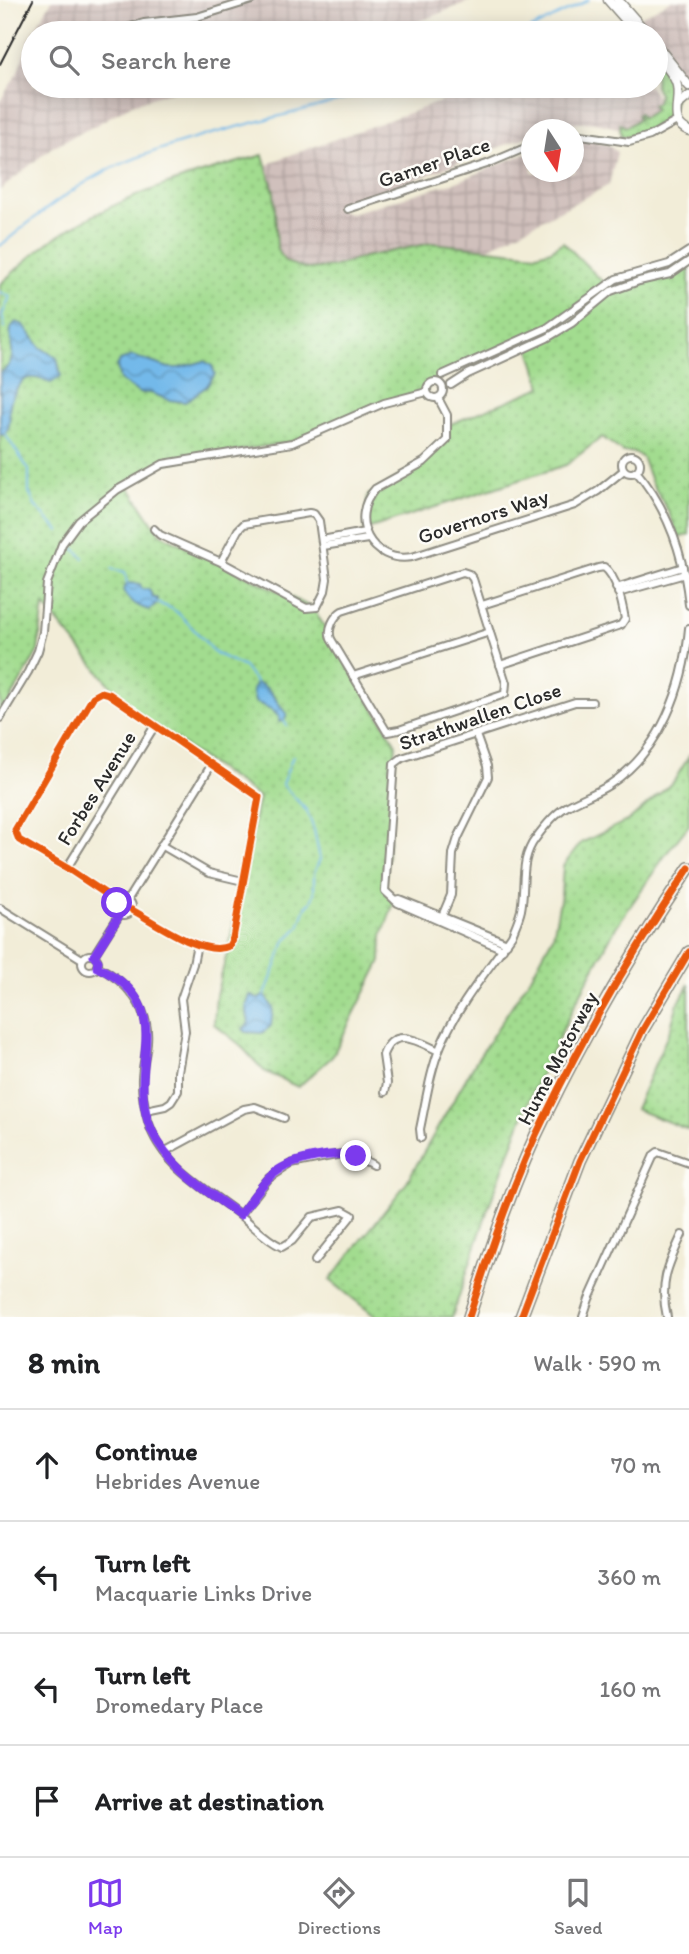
<!DOCTYPE html>
<html lang="en">
<head>
<meta charset="utf-8">
<style>
  :root { --surface:#fff; --page:#f2f2f2; --text:#202124; --muted:#757577; --line:#e0e0e0; --accent:#7c3aed }
  body { margin:0; font-family:Itim,sans-serif; background:var(--page); color:var(--text) }
  .compass { position:absolute; left:521px; top:119px; width:63px; height:63px; border-radius:50%; background:var(--surface); box-shadow:0 4px 18px #0003; rotate:168deg }
  .stop { position:absolute; width:21px; height:21px; margin:-16px; border:5px solid #7c3aed; border-radius:50%; background:#fff }
  .stop.end { background:#7c3aed; border-color:#fff; box-shadow:0 2px 7px #0008 }
  .list { margin:0; padding:0; list-style:none }
  h2 { display:flex; justify-content:space-between; align-items:center; height:91px; margin:0; padding:0 28px; font-size:30px }
  h2 small { font-size:23px; font-weight:400; color:var(--muted) }
  .list li { display:grid; grid-template-columns:46px 1fr auto; gap:21px; align-items:center; box-sizing:border-box; height:112px; padding:0 28px; border-top:2px solid var(--line) }
  .list b { display:block; font-size:26px; white-space:nowrap }
  .list p { margin:0; font-size:23px; white-space:nowrap; color:var(--muted) }
  .list em { font-size:23px; font-style:normal; color:var(--muted) }
  .icon { flex:none; width:38px; height:38px; fill:none; stroke:currentColor; stroke-width:2; stroke-linecap:round; stroke-linejoin:round }
  .map { position:relative; flex:none; width:689px; height:1317px; overflow:hidden }
  .search { position:absolute; background:var(--surface); box-shadow:0 4px 18px #0003; left:21px; right:21px; top:21px; height:77px; display:flex; align-items:center; gap:18px; box-sizing:border-box; padding:0 24px; border-radius:38px; color:var(--muted); font-size:26px }
  .sheet { height:539px; background:var(--surface) }
  nav { display:flex; justify-content:space-around; align-items:center; box-sizing:border-box; height:98px; border-top:2px solid var(--line); background:var(--surface); font-size:19px; color:var(--muted) }
  nav a { display:grid; justify-items:center; gap:4px }
  nav .on { color:var(--accent) }
  .map>svg:first-child { display:block }
  .industrial { fill:url(#industrial-grid) }
  .grass { fill:url(#grass-dots); stroke:#66845d; stroke-width:2 }
  .water { fill:url(#water-waves); stroke:#4f728a; stroke-width:2 }
  .lines { fill:none; stroke-linecap:round; stroke-linejoin:round }
  .stream { stroke:#73b9ea; stroke-width:2 }
  .minor-casing { stroke:#8e8c82; stroke-width:10 }
  .secondary-casing { stroke:#8e8c82; stroke-width:11 }
  .motorway-casing { stroke:#8e8c82; stroke-width:14 }
  .minor { stroke:#fff; stroke-width:6 }
  .secondary { stroke:#fff; stroke-width:8 }
  .motorway { stroke:#fff; stroke-width:10 }
  .rail { stroke:#2b2b2b; stroke-width:2 }
  .cycleway-casing { stroke:#fdfcf7; stroke-width:11 }
  .cycleway { stroke:#e8590c; stroke-width:7 }
  .route { stroke:#7c3aed; stroke-width:9 }
  .labels { text-anchor:middle; dominant-baseline:central; stroke-width:5; stroke-linejoin:round; paint-order:stroke }
  .street-label { font-size:21px; fill:#2b2b2b; stroke:#fdfcf7 }
</style>
</head>
<body>
<div class="map">
<svg width="689" height="1317" viewBox="0 0 689 1317">
  <defs>
    <pattern id="industrial-grid" width="8" height="8" patternUnits="userSpaceOnUse" patternTransform="scale(1.75)"><rect width="8" height="8" fill="#d0c0bc"/><path d="M0 4h8M4 0v8" fill="none" stroke="#b3a5a2"/></pattern>
    <pattern id="grass-dots" width="8" height="8" patternUnits="userSpaceOnUse" patternTransform="scale(1.75)"><rect width="8" height="8" fill="#a2dc8f"/><path d="M2 2h.1M6 6h.1" fill="none" stroke="#8cbd7c" stroke-width="1.8" stroke-linecap="round"/></pattern>
    <pattern id="water-waves" width="16" height="10" patternUnits="userSpaceOnUse" patternTransform="scale(1.75)"><rect width="16" height="10" fill="#73b9ea"/><path d="M0 5q4-4 8 0t8 0" fill="none" stroke="#5f97be"/></pattern>
  </defs>
  <rect width="100%" height="100%" fill="#fdfcf7"/>
  <filter id="ink" filterUnits="userSpaceOnUse"><feTurbulence type="fractalNoise" baseFrequency=".0143" numOctaves="2"/><feDisplacementMap in="SourceGraphic" scale="14" xChannelSelector="R" yChannelSelector="G"/><feConvolveMatrix kernelMatrix="1 2 1 2 8 2 1 2 1" color-interpolation-filters="sRGB"/></filter>
  <filter id="wash" filterUnits="userSpaceOnUse"><feTurbulence type="fractalNoise" baseFrequency=".00686" numOctaves="4" result="noise"/><feDisplacementMap in="SourceGraphic" scale="28" xChannelSelector="R" yChannelSelector="G"/><feGaussianBlur stdDeviation="1.57" result="paint"/><feColorMatrix in="noise" values="0 0 0 0 0 0 0 0 0 0 0 0 0 0 0 0 0 1.4 0 .05"/><feComposite in="paint" operator="in"/></filter>
  <g filter="url(#wash)">
    <rect width="100%" height="100%" fill="#f2edd8"/>
    <g class="industrial">
      <polygon points="52,0 472,0 426,19 381,33 33,33 33,86 189,86 132,104 96,125 52,147 0,190 0,101 17,74 29,39"/>
      <polygon points="672,0 689,0 689,86 656,44 656,33 647,33 635,20"/>
      <polygon points="484,86 649,86 668,112 626,130 597,123 580,122 555,125 545,129 532,130 531,135 419,178 342,204 340,209 344,213 351,213 459,181 531,151 532,172 574,172 574,139 591,139 608,145 617,152 609,185 488,248 432,244 361,258 332,267 307,269 285,262 277,248 274,192 266,166 274,161"/>
    </g>
    <g class="grass">
      <path d="M656 61C662 68 670 75 673 84 684 116 647 135 621 137L620 124 626 127 639 119 637 115 639 113 642 118 655 110 652 105 657 103 659 94 655 86Z"/>
      <path d="M263 155 274 192 277 248 285 262 307 269 332 267 364 257 432 243 537 254 551 250 563 242 606 285 543 330 454 368 428 385 427 391 400 397 291 442 164 463 127 484 160 534 313 608 396 744 385 890 395 899 382 936 381 961 332 1057 298 1087 264 1071 239 1044 214 1024 216 995 229 946 259 797 130 709 44 605 38 651 0 718V284C19 268 37 249 58 236 121 195 192 175 263 155Z"/>
      <polygon points="689,261 689,535 679,537 669,513 651,481 642,457 632,452 623,452 602,437 566,465 364,530 368,495 424,462 447,440 448,425 542,387 530,349 572,323 607,294 669,274"/>
      <polygon points="689,756 689,825 666,854 616,927 575,1004 532,1093 490,1203 452,1317 376,1317 330,1280 405,1185 476,1061 532,975 553,936 561,895 563,866 581,843 631,819 674,781"/>
      <polygon points="689,984 689,1130 635,1109 670,1030 677,1006"/>
    </g>
    <g class="water">
      <path d="M16 322 24 325 40 347 57 358 61 376 51 383C32 375 24 374 14 394 13 397 10 400 10 404 8 416 13 427 3 435L0 434V373C26 357 0 334 16 322Z"/>
      <polygon points="132,356 169,368 179,368 204,361 212,366 215,374 207,386 185,402 169,400 151,393 139,393 120,380 117,366 120,361"/>
      <path d="M127 583 140 584 142 589H149L153 598H157V603L149 610C139 607 127 601 123 590Z"/>
      <path d="M256 683C271 686 277 704 287 714L284 721 279 722V717L271 709 255 702 252 690Z"/>
      <polygon points="250,995 258,999 265,995 273,1008 271,1026 262,1033 246,1032 243,1029 249,1023 246,1007"/>
    </g>
    <g class="lines">
      <g class="stream">
        <polyline points="523,33 589,0"/>
        <path d="M0 246C35 217 77 183 119 165 205 129 298 116 385 86"/>
        <polyline points="0,292 10,297 2,315 5,328"/>
        <polyline points="5,434 29,470 29,492 35,506 59,531"/>
        <polyline points="72,546 84,558"/>
        <polyline points="112,569 125,572 127,583"/>
        <path d="M157 603C163 605 169 607 174 610 180 614 210 646 213 652L244 667 256 683"/>
        <polyline points="284,721 287,726"/>
        <polyline points="265,995 285,941 299,927 306,907 311,902 314,894 314,873 320,859 314,830 307,811 282,784 293,756"/>
      </g>
    </g>
  </g>
  <g filter="url(#ink)">
    <g class="lines">
      <defs>
        <g id="minor">
          <polyline points="110,33 144,23 197,17 252,0"/>
          <polyline points="574,134 629,142 650,136 677,121"/>
          <polyline points="348,209 487,164 532,145"/>
          <polyline points="442,375 547,328 616,279 669,264 689,251"/>
          <circle cx="435" cy="390" r="8"/>
          <polyline points="451,385 468,374 547,338 572,323 611,291 639,281 670,274 689,261"/>
          <path d="M438 398 447 415V440L424 462 375 489C348 519 371 564 412 557L575 505 598 491 624 470"/>
          <circle cx="631" cy="464" r="9"/>
          <path d="M636 471C669 510 684 556 689 605"/>
          <polyline points="154,529 160,535 221,562 238,530 244,524 309,513 314,514 319,521 327,579 325,591 317,607 306,608 221,562"/>
          <polyline points="322,540 365,532"/>
          <polyline points="323,546 368,539"/>
          <path d="M463 572 469 574 473 579 506 683 505 694 399 730 387 732 331 639C327 629 334 616 342 611Z"/>
          <polyline points="616,588 683,567"/>
          <polyline points="618,593 685,574"/>
          <path d="M482 605 598 568 604 567C617 577 622 603 625 619L621 625 500 665"/>
          <polyline points="353,676 490,632"/>
          <polyline points="0,718 28,672 38,651 43,632 47,583 62,544 79,521 117,490 163,464 292,443 384,403 427,392"/>
          <polyline points="161,845 209,873 243,881"/>
          <polyline points="67,868 154,727"/>
          <circle cx="124" cy="907" r="8"/>
          <polyline points="128,899 212,764"/>
          <polyline points="395,900 399,899 507,943"/>
          <path d="M118 902 67 868 19 840 15 830 93 697 102 692 109 694 259 797 233 938 229 946C203 958 155 922 132 910"/>
          <polyline points="0,908 82,959"/>
          <polyline points="440,921 451,895 453,854 458,838 488,777 487,766 476,735"/>
          <polyline points="503,949 398,903 385,891 394,764 402,758 575,702 592,702"/>
          <circle cx="90" cy="963" r="8"/>
          <polyline points="94,955 120,914"/>
          <path d="M97 966C126 981 150 1007 147 1042 146 1056 141 1070 142 1084 142 1096 145 1109 148 1121 161 1166 206 1188 240 1215 254 1226 265 1239 282 1247L292 1241 312 1217 343 1210 352 1215 315 1261"/>
          <path d="M385 1092 387 1083 383 1055C394 1025 419 1042 439 1051"/>
          <polyline points="146,1110 165,1106 171,1102 178,1091 178,1072 185,1031 181,999 193,964 197,944"/>
          <path d="M421 1138 420 1129C426 1101 430 1071 441 1045 458 1005 488 970 512 935 515 927 519 919 521 910 526 884 519 860 536 838 544 827 554 814 566 807 579 799 595 794 609 785 661 751 684 688 689 628"/>
          <polyline points="164,1152 244,1109 255,1107 284,1118"/>
          <polyline points="240,1215 269,1178 291,1164 341,1154 356,1156 373,1165"/>
          <polyline points="583,1317 589,1299 654,1155 658,1152 689,1163"/>
          <path d="M667 1317C659 1283 668 1265 682 1235"/>
        </g>
        <g id="secondary">
          <polyline points="608,0 637,33"/>
          <polyline points="618,0 647,33"/>
          <polyline points="656,44 689,86"/>
          <path d="M656 55C663 63 672 72 676 82 683 100 666 121 689 131"/>
          <polyline points="678,105 689,96"/>
        </g>
        <g id="motorway">
          <path d="M469 1317C491 1248 514 1178 547 1112 588 1028 636 946 689 868"/>
          <polyline points="521,1317 580,1161 642,1031 689,952"/>
        </g>
      </defs>
      <use href="#minor" class="minor-casing"/>
      <use href="#secondary" class="secondary-casing"/>
      <use href="#motorway" class="motorway-casing"/>
      <use href="#minor" class="minor"/>
      <use href="#secondary" class="secondary"/>
      <use href="#motorway" class="motorway"/>
      <polyline class="rail" points="0,64 33,0"/>
      <defs>
        <g id="cycleway">
          <path d="M118 902 67 868 19 840 15 830 93 697 102 692 109 694 259 797 233 938 229 946C203 958 155 922 132 910"/>
          <path d="M469 1317C491 1248 514 1178 547 1112 588 1028 636 946 689 868"/>
          <polyline points="521,1317 580,1161 642,1031 689,952"/>
        </g>
      </defs>
      <use href="#cycleway" class="cycleway-casing"/>
      <use href="#cycleway" class="cycleway"/>
    </g>
  </g>
  <g class="lines" filter="url(#ink)">
    <path class="route" d="M117 903V910L120 914 94 956 98 961 97 967C184 1008 122 1067 152 1131 170 1169 207 1191 240 1215 250 1202 259 1187 271 1176 289 1159 333 1151 356 1156"/>
  </g>
  <g class="labels">
    <g class="street-label">
      <text transform="translate(434 162) rotate(-19)">Garner Place</text>
      <text transform="translate(483 516) rotate(-18)">Governors Way</text>
      <text transform="translate(480 716) rotate(-19)">Strathwallen Close</text>
      <text transform="translate(96 788) rotate(-58)">Forbes Avenue</text>
      <text transform="translate(557 1058) rotate(-62)">Hume Motorway</text>
    </g>
  </g>
</svg>
<svg class="compass" viewBox="-18 -18 36 36"><path d="M0-13l5 13h-10z" fill="#e53935"/><path d="M0 13l5-13h-10z" fill="#757577"/></svg>
<div class="stop" style="left:117px;top:903px"></div>
<div class="stop end" style="left:356px;top:1156px"></div>
<div class="search"><svg class="icon" aria-label="search" viewBox="0 0 24 24"><circle cx="10" cy="10" r="6"/><path d="M15 15l6 6"/></svg>Search here</div>
</div>
<section class="sheet">
<h2>8 min<small>Walk · 590 m</small></h2>
<ul class="list">
<li><svg class="icon" aria-label="ahead" viewBox="0 0 24 24"><path d="M12 20V5M6 11l6-6 6 6"/></svg><div><b>Continue</b><p>Hebrides Avenue</p></div><em>70 m</em></li>
<li><svg class="icon" aria-label="left" viewBox="0 0 24 24"><path d="M17 20v-9H6M10 6l-5 5 5 5"/></svg><div><b>Turn left</b><p>Macquarie Links Drive</p></div><em>360 m</em></li>
<li><svg class="icon" aria-label="left" viewBox="0 0 24 24"><path d="M17 20v-9H6M10 6l-5 5 5 5"/></svg><div><b>Turn left</b><p>Dromedary Place</p></div><em>160 m</em></li>
<li><svg class="icon" aria-label="arrive" viewBox="0 0 24 24"><path d="M6 21V4h12l-3 4 3 4H6"/></svg><div><b>Arrive at destination</b></div></li>
</ul>
</section>
<nav>
<a class="on"><svg class="icon" aria-label="map" viewBox="0 0 24 24"><path d="M3 6l6-2 6 2 6-2v14l-6 2-6-2-6 2zM9 4v14M15 6v14"/></svg>Map</a>
<a><svg class="icon" aria-label="directions" viewBox="0 0 24 24"><path d="M12 3l9 9-9 9-9-9zM9 14v-3h6M13 9l2 2-2 2"/></svg>Directions</a>
<a><svg class="icon" aria-label="saved" viewBox="0 0 24 24"><path d="M7 4h10v16l-5-4-5 4z"/></svg>Saved</a>
</nav>
</body>
</html>
